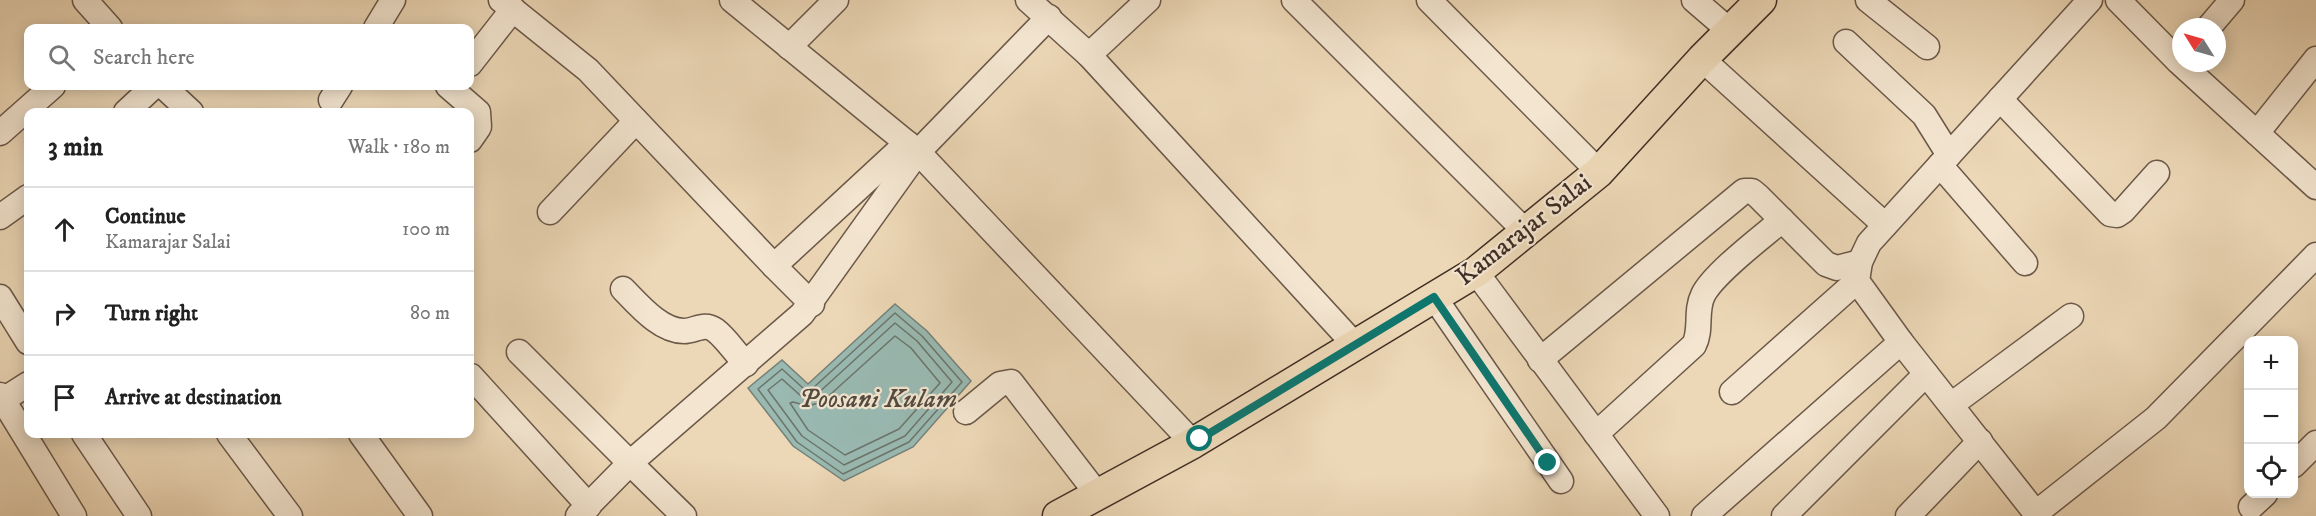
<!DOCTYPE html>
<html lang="en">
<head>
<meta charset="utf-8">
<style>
  :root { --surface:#fff; --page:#f2f2f2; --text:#222; --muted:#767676; --line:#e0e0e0 }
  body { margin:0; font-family:"IM FELL DW Pica",serif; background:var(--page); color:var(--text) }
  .controls { position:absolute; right:18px; bottom:18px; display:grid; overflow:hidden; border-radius:12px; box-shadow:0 3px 15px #0003 }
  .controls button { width:54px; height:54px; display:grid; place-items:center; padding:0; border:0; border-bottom:2px solid var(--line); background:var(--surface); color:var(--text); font:30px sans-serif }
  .compass { position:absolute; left:2172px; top:18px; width:54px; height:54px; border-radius:50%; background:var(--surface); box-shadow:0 3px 15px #0003; rotate:307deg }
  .stop { position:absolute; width:18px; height:18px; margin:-14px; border:4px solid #0f766e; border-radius:50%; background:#fff }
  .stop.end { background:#0f766e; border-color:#fff; box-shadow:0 2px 6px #0008 }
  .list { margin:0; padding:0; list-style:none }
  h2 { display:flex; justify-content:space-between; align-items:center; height:78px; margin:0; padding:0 24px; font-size:26px }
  h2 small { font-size:20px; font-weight:400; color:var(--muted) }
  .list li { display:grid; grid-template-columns:39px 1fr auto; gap:18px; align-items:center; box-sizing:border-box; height:84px; padding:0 24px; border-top:2px solid var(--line) }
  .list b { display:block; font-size:22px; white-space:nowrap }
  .list p { margin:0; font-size:20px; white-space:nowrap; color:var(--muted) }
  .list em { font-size:20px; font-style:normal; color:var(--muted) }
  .icon { flex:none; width:33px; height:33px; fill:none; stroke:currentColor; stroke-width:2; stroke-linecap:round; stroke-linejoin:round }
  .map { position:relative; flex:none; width:2316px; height:516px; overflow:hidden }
  .search { position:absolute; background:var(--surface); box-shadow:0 3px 15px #0003; left:24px; top:24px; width:450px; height:66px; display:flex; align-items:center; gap:15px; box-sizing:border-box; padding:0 21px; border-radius:12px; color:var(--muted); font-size:22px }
  .panel { position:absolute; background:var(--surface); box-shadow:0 3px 15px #0003; left:24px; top:108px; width:450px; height:330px; border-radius:12px }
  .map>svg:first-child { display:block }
  .water { fill:#99b9b1; stroke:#758179; stroke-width:1.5 }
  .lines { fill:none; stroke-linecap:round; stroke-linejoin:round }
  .shore { stroke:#6c746b; stroke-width:1.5 }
  .minor-casing { stroke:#6b5849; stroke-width:27 }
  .major-casing { stroke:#402e25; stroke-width:33 }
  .minor { stroke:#f3e5d0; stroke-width:24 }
  .major { stroke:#ecd7b6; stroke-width:30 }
  .route { stroke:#0f766e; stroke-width:8 }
  .labels { text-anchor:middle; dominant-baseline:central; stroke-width:4.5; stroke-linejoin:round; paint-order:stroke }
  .street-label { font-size:26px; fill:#402e25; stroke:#f3e5d0 }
  .water-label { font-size:27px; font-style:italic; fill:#524a41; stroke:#f3e5d0 }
</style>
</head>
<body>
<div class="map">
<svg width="2316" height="516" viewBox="0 0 2316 516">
  <rect width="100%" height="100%" fill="#ecd7b6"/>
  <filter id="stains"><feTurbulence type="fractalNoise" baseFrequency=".00333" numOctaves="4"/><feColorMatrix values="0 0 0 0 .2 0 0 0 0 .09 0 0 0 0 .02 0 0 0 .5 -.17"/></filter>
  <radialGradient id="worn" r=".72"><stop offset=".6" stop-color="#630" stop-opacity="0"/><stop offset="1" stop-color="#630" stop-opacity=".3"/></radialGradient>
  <polygon class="water" points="895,304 927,331 971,381 913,447 844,481 793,446 748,388 782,360 808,384"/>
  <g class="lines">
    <g class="shore">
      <polygon points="895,313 922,336 962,382 909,442 843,474 797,442 758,389 782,369 804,389 812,389"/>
      <polygon points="895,323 917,341 952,382 905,436 844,465 802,436 768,390 782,379 801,396 815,396"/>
      <polygon points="895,336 911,348 940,383 899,429 845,455 808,430 790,403 793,402 808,406 822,402"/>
    </g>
    <defs>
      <g id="minor">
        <polyline points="85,0 110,28"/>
        <polyline points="501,0 588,70 774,266 907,143"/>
        <polyline points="732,0 918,152 1193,443"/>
        <polyline points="1028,0 1089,55 1355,345"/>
        <polyline points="1294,0 1527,233"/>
        <polyline points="1429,0 1599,172"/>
        <polyline points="1694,0 1730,31"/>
        <polyline points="1868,0 1927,47"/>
        <polyline points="2118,0 2179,62 2316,187"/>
        <polyline points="2209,27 2232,0"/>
        <polyline points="376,28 393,0"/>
        <polyline points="1846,42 1924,115 1949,155"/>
        <polyline points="789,47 836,0"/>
        <polyline points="1089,55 1148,0"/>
        <polyline points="1702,59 1885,225"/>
        <polyline points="470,64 513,9"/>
        <polyline points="163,86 191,112"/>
        <polyline points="448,86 478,112 479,127 470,140"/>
        <polyline points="2000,99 2110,214 2117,215 2123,211 2157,173"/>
        <polyline points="331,100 340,86"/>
        <polyline points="126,112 154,86"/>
        <polyline points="0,133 53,86"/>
        <polyline points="2257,133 2316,59"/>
        <polyline points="1940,165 2025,263"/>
        <polyline points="550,212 636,121"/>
        <polyline points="0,217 28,197"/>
        <polyline points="774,266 812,304"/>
        <polyline points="1476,272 1657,516"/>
        <path d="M623 289C638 304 660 331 684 331 695 331 704 322 715 330 726 338 736 354 746 364"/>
        <polyline points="0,297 28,342"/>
        <polyline points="1434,297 1561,481"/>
        <polyline points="519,352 630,463 802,314 918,152 1049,17"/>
        <polyline points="1540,360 1744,191 1752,191 1758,196 1826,264 1837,268 1860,262"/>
        <polyline points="471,376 589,506"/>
        <polyline points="1732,392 1857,281"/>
        <polyline points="0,395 74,516"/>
        <polyline points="3,400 28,384"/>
        <polyline points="1951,405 2071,316"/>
        <polyline points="966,412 1000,384 1011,382 1098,495"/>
        <polyline points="84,434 139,516"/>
        <polyline points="229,434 290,516"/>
        <polyline points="361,434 420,516"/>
        <path d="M1596 434 1694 345C1702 330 1695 311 1703 295 1713 274 1762 237 1782 220"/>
        <polyline points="2294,465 2316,443"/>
        <polyline points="2251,507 2265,494"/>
        <polyline points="2036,513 2156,418 2316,255"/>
        <polyline points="578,516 630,463 684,516"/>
        <polyline points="1704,516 1901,342"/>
        <polyline points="1784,516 1926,374"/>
        <polyline points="1908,516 1980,441"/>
        <polyline points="2038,516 1901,342 1857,281 1860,262 1869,243 2090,0"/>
      </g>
      <polyline id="major" points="1058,516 1193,443 1476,272 1599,172 1702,59 1761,0"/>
    </defs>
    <use href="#minor" class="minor-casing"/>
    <use href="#major" class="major-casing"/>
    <use href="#minor" class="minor"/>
    <use href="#major" class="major"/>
  </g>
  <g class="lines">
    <polyline class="route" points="1200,439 1434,297 1548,463"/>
  </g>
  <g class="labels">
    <g class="street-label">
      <text transform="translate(1524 230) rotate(-38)">Kamarajar Salai</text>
    </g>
    <g class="water-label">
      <text x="878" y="399">Poosani Kulam</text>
    </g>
  </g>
  <rect width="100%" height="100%" filter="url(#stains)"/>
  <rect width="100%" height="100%" fill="url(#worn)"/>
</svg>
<div class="controls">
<button>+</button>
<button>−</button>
<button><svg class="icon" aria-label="locate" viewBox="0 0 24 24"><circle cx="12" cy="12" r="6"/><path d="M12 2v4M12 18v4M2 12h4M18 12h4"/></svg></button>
</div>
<svg class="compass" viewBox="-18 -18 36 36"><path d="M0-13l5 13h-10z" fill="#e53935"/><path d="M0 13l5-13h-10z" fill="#767676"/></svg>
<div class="stop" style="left:1200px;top:439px"></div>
<div class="stop end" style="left:1548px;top:463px"></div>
<div class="search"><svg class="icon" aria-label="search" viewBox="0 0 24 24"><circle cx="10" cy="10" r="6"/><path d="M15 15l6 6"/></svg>Search here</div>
<section class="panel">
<h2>3 min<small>Walk · 180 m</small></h2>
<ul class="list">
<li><svg class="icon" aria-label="ahead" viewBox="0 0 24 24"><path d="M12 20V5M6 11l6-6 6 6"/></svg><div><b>Continue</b><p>Kamarajar Salai</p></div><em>100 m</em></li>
<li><svg class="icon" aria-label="right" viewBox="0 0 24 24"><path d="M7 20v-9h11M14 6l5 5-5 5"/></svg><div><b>Turn right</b></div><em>80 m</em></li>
<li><svg class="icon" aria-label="arrive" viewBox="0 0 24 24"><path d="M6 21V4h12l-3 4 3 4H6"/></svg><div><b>Arrive at destination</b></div></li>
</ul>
</section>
</div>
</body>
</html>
